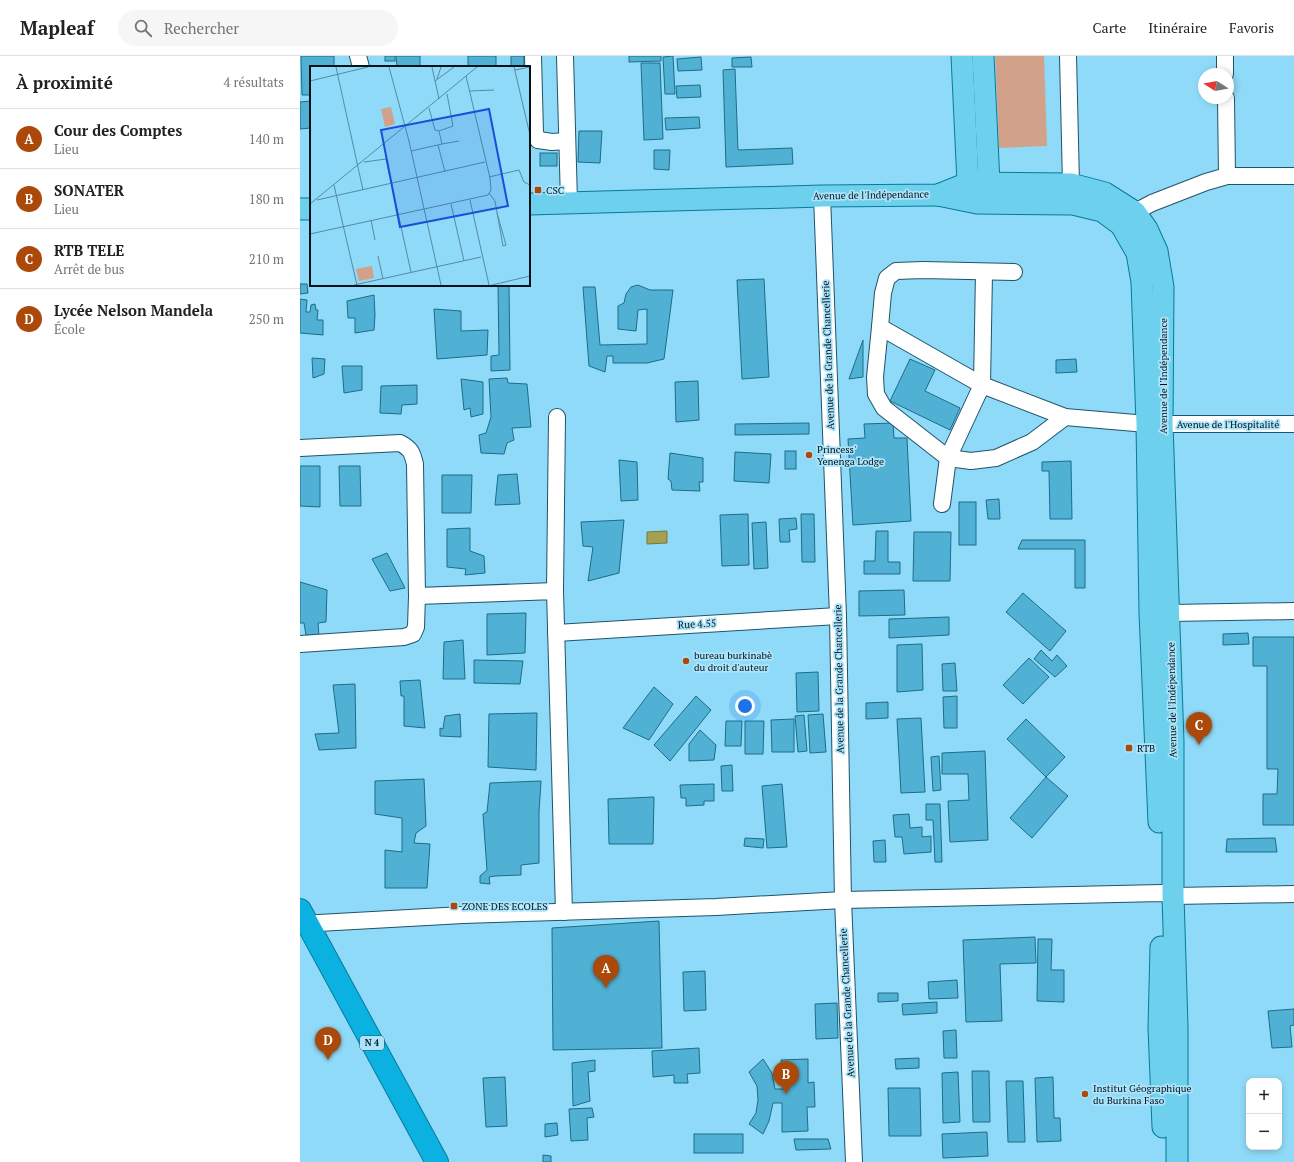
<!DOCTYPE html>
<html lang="fr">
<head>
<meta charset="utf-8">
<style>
  :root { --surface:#fff; --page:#f6f6f6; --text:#202124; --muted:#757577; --line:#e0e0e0; --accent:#ab490a }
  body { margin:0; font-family:"PT Serif",serif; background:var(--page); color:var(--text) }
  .controls { position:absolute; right:12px; bottom:12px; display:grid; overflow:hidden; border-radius:8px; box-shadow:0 2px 6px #0003 }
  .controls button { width:36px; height:36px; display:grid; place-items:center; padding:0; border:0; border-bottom:1px solid var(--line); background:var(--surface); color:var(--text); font:20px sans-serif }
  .compass { position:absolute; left:898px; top:12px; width:36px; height:36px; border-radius:50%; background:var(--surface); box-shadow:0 2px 6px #0003; rotate:281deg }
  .you { position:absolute; left:445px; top:650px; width:14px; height:14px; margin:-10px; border:3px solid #fff; border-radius:50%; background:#1a73e8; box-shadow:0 0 0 6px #1a73e833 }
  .badge { display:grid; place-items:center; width:26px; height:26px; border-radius:50%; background:var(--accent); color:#fff; font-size:13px; font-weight:700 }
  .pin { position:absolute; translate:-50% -33px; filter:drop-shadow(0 1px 2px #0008) }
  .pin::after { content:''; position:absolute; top:21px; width:14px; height:12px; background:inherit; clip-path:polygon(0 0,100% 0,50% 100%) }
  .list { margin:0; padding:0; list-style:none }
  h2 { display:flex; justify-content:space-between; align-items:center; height:52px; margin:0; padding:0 16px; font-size:17px }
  h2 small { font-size:13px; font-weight:400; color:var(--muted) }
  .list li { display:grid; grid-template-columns:26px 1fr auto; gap:12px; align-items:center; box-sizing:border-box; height:60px; padding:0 16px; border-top:1px solid var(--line) }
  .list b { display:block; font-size:15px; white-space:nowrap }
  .list p { margin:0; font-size:13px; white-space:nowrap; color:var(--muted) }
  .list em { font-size:13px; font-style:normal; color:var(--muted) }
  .icon { flex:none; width:22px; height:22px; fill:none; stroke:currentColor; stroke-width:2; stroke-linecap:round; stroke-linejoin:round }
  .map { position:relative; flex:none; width:994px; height:1106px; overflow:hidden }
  header { display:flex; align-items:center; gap:24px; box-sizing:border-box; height:56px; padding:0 20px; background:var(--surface); border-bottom:1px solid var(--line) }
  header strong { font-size:19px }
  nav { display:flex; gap:22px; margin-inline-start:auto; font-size:14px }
  .search { width:280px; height:36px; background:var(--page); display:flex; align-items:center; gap:10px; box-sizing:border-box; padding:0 14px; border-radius:22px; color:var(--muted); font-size:15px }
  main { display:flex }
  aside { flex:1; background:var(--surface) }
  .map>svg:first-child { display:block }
  .green { fill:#d1a18a }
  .water { fill:#a6a150; stroke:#747640 }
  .building { fill:#51b1d5; stroke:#1c6d88 }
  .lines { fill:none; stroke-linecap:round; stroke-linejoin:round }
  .minor-casing { stroke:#1f5468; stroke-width:18 }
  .major-casing { stroke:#077a9c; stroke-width:23 }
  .highway-casing { stroke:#077a9c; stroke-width:24 }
  .minor { stroke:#fff; stroke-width:16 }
  .major { stroke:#6dd0ed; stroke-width:21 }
  .highway { stroke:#0bb1e1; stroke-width:22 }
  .poi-dot { fill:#ab490a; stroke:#ade4fb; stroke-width:1.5 }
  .labels { text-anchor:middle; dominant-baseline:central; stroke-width:3.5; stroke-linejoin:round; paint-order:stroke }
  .shield { fill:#ade4fb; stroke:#34525e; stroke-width:1 }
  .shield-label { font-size:9px; font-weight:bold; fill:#00131b }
  .poi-label { font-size:10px; fill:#00131b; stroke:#ade4fb; text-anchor:start }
  .street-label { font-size:10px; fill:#00131b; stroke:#ade4fb }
  .inset-road { fill:none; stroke:#568aa0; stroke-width:1 }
  .view { fill:#1d4ed8; fill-opacity:0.15; stroke:#1d4ed8; stroke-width:2 }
  .inset-edge { fill:none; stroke:#00131b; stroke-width:2 }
</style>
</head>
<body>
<header>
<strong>Mapleaf</strong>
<div class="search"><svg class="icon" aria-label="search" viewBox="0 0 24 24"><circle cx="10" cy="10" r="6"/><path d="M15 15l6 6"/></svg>Rechercher</div>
<nav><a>Carte</a><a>Itinéraire</a><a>Favoris</a></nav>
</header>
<main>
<aside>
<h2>À proximité<small>4 résultats</small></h2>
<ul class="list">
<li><span class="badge">A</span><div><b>Cour des Comptes</b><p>Lieu</p></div><em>140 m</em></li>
<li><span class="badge">B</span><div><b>SONATER</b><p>Lieu</p></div><em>180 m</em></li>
<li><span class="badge">C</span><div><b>RTB TELE</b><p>Arrêt de bus</p></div><em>210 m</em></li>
<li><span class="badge">D</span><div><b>Lycée Nelson Mandela</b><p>École</p></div><em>250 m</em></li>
</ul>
</aside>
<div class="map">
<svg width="994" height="1106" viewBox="0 0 994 1106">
  <rect width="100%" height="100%" fill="#8fdaf8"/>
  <polygon class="green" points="695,0 744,0 747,90 699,92"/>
  <polygon class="water" points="367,475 367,487 347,488 347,476"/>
  <g class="building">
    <polygon points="1,0 34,0 34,11 11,11 11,39 2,39"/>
    <rect x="85" y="0" width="10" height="5"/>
    <polygon points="96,0 120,0 120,11 97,11"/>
    <rect x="168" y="0" width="28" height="11"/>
    <rect x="211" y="0" width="13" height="11"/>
    <polygon points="329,0 361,0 361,5 329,6"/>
    <polygon points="373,0 375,38 365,38 363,1"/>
    <polygon points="401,1 402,14 378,15 377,3"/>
    <polygon points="451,1 452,11 432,11 432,2"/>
    <polygon points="341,7 360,7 363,83 344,84"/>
    <polygon points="435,13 438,94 492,92 493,108 426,111 423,14"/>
    <polygon points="400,29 401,41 377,42 376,30"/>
    <polygon points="11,45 11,72 0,73 0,46"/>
    <polygon points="399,61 400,72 366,74 365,62"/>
    <polygon points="279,75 302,75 300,107 278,106"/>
    <polygon points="354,94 370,94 369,114 354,113"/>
    <rect x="240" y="97" width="17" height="13"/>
    <polygon points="464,223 469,321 442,323 437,224"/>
    <polygon points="0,228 7,228 8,237 0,238"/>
    <polygon points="198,229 209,229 210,314 191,315 191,300 199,299"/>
    <polygon points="338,229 350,234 373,234 364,303 347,307 313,307 313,300 307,300 305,316 289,310 283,231 295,231 300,289 347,288 347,253 338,254 336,275 318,273 318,250 324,247 326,238 331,231"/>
    <polygon points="74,239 75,259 74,274 55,277 55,262 48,262 47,245"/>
    <polygon points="0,243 7,244 6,256 10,256 11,249 15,248 16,254 18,254 17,264 23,264 23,279 0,277"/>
    <polygon points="134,253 161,255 161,275 188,274 187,299 137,303"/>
    <polygon points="563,284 563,321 549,323"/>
    <polygon points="12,302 25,303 24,318 13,322"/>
    <polygon points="610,303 635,314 625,335 660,352 650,374 590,345"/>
    <polygon points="776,303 777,316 756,317 756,304"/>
    <polygon points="42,310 62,310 62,334 44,337"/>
    <polygon points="207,322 208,327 227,328 231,371 212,372 214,384 207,387 204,398 181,397 179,379 186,377 191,361 189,323"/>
    <polygon points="161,323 183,326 183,358 171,361 170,352 164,354"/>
    <polygon points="398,325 399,364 376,366 375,326"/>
    <polygon points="117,329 117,348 102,349 101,358 80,357 81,330"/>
    <polygon points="509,367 509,378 435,379 435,368"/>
    <polygon points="593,367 594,382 607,382 611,465 553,469 548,383 565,382 564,368"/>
    <rect x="485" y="395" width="11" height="18"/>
    <polygon points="435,396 471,398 469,427 434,425"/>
    <polygon points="370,397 403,402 403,426 399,426 400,435 372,434 371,425 368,423"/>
    <polygon points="319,404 337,406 338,444 321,445"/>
    <polygon points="771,405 772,463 750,463 749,415 742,415 742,406"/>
    <polygon points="0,410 20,410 20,451 0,450"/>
    <polygon points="39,410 60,410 61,450 40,450"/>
    <polygon points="217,418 220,448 195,449 198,419"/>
    <polygon points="142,419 172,419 171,457 142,457"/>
    <polygon points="699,443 700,463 688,463 686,444"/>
    <rect x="659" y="446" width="17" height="43"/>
    <polygon points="448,458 449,509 422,510 420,459"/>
    <polygon points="501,458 514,458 515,506 502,506"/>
    <polygon points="496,462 497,473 489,474 490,486 480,486 479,463"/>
    <polygon points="324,464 319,517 288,525 293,491 283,490 281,466"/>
    <polygon points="466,466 468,512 454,513 452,467"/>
    <polygon points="170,472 170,495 184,500 185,517 165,519 166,513 147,511 147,473"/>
    <polygon points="576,475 588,475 588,506 600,506 600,518 564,518 564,505 575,505"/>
    <polygon points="614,476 651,476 650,525 613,525"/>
    <polygon points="722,484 785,484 785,532 775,532 775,493 718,493"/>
    <polygon points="87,497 105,532 90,535 72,503"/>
    <polygon points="0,526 27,534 26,566 18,567 19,580 6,579 4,567 0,567"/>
    <polygon points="604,534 605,559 559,560 559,535"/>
    <polygon points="723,537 766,575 750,595 706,556"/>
    <polygon points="226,557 225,597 187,599 187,558"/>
    <polygon points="649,561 649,579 589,582 589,563"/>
    <polygon points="948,577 949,588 923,589 923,578"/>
    <polygon points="953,581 994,581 994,769 963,769 963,738 977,738 978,713 967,713 967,610 953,610"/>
    <polygon points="163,584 165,623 143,623 144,586"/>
    <polygon points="622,588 623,634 597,636 597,589"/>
    <polygon points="741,594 752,605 757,599 767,610 755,621 734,603"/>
    <polygon points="729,602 749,621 723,648 703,629"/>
    <polygon points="174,604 223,605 220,628 174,627"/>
    <polygon points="655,607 657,635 643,635 642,608"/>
    <polygon points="518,616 519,655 497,656 496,617"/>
    <polygon points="120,624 125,672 104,670 104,640 101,640 100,625"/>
    <polygon points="55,628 56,692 19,694 15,678 39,677 33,629"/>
    <polygon points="354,631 373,648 349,684 323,672"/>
    <polygon points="396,640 411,654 370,705 354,689"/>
    <polygon points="657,640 657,672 644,672 643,641"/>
    <polygon points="588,646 588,662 566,663 566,647"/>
    <polygon points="237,657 236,714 188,711 189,658"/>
    <polygon points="160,658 161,681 140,680 140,672 143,673 145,660"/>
    <polygon points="523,658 526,696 510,697 508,659"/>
    <polygon points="504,659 507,695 498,696 495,660"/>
    <polygon points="621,662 625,736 601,737 597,663"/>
    <polygon points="494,663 494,696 472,696 471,664"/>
    <polygon points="726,663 765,701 746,721 707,683"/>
    <polygon points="426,665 442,665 441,690 425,690"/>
    <polygon points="445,665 464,665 463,698 445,698"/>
    <polygon points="400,674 416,689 414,704 389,705 389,688"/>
    <polygon points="685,695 688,784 650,786 648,745 669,744 668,718 642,718 642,697"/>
    <polygon points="639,700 641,734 633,735 631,701"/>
    <polygon points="432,709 433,735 422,735 421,710"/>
    <polygon points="746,721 768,740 732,782 710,762"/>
    <polygon points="124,723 126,770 116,777 114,787 130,788 127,832 85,832 85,794 102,796 102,762 75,758 75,725"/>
    <polygon points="241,725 239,756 239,807 221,809 221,819 195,820 189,821 190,828 180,827 180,820 187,814 183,758 187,756 190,727"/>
    <polygon points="414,728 414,745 404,745 404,749 386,750 386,742 381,742 380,729"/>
    <polygon points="482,728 487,791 467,792 462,730"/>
    <polygon points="354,741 353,788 309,788 308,743"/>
    <polygon points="626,748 640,748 642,806 635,806 633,764 626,764"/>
    <polygon points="609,758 610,772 622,771 622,781 631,780 631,796 604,798 602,781 595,781 593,759"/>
    <polygon points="445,782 464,783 463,792 444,790"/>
    <polygon points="975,782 977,796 926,796 927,783"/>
    <polygon points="585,784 586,806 574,806 573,785"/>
    <polygon points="359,865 362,992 253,994 252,872"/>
    <polygon points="735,881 736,907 700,908 702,965 666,966 663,884"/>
    <polygon points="738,883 752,883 751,914 764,914 764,946 737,945"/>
    <polygon points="405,915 406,954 384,955 383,916"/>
    <polygon points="657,924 658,942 629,943 628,926"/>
    <polygon points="578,937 598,937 598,945 578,946"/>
    <polygon points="637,946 637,957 603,959 602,948"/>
    <polygon points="537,947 538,982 516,983 515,948"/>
    <polygon points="994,953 994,969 990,970 992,991 972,992 968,955"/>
    <polygon points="656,974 657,1002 644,1002 643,975"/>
    <polygon points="399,992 400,1017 387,1018 388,1027 374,1027 374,1019 353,1021 352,995"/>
    <polygon points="619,1002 619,1012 596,1013 595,1003"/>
    <polygon points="463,1003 472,1017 475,1033 483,1033 481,1004 508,1003 508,1027 514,1026 515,1051 507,1051 508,1075 482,1076 482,1047 473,1047 469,1065 463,1078 449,1068 456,1057 458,1044 457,1030 449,1016"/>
    <polygon points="295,1004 295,1015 288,1016 290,1045 273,1050 272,1007"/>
    <polygon points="672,1015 689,1015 690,1066 673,1066"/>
    <polygon points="658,1016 660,1066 643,1067 642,1017"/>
    <polygon points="205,1021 207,1070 186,1071 183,1022"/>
    <polygon points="753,1021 754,1062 760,1062 761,1085 737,1086 735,1022"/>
    <polygon points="706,1025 723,1025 725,1086 708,1086"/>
    <polygon points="588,1032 620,1032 621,1080 589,1080"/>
    <polygon points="292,1052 294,1061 287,1062 288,1084 271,1085 269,1053"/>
    <polygon points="257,1067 258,1079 245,1081 245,1068"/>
    <polygon points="687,1076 688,1100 643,1102 642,1078"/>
    <rect x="394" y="1078" width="49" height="19"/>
    <polygon points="494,1083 528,1083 531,1093 496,1094"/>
    <polygon points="243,1099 251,1100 251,1106 243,1106"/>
  </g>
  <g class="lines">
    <defs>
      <g id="minor">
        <polyline points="58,0 61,11"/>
        <polyline points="233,0 235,77 238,84 252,86 267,85"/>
        <polyline points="265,0 269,146"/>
        <polyline points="768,0 771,128"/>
        <polyline points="925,0 925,18"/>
        <polyline points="926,42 927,120"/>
        <polyline points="522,140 538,560 543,844 554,1106"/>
        <polyline points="827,163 835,156 852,147 906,126 927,120 994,120"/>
        <polyline points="714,216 623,214 596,215 587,222 583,237 580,271 682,329 765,361 847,368"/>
        <polyline points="580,271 575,321 576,338 584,352 648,402 671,405 696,402 732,386 765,361"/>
        <polyline points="862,368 994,368"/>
        <path d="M0 392 100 387C111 393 112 396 115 408L117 540"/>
        <polyline points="642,448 648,402 682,329 684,216"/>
        <polyline points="255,535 257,361"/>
        <polyline points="870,557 994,555"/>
        <polyline points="256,577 538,560"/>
        <polyline points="0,588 104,581 113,578 116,571 117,540 255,535 264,856"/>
        <polyline points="0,868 163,859 416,851 543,844 862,837 873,840 994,838"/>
      </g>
      <g id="major">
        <polyline points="662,0 668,127 674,140"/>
        <polyline points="683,0 689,127 695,140"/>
        <polyline points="638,139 677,147 773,148 802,155 821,169 837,197 842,226 847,368 850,557 859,766"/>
        <polyline points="229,148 522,140 638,139 668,127 771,128 805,137 835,156 847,173 857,195 863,231 862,368 873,686 873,840 877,970 877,1106"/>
        <polyline points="0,153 11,153"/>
        <polyline points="861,891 859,972 863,1071"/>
      </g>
      <polyline id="highway" points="0,854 137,1106"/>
    </defs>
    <use href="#minor" class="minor-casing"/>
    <use href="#major" class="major-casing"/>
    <use href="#highway" class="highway-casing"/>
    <use href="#minor" class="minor"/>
    <use href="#major" class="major"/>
    <use href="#highway" class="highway"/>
  </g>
  <g class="poi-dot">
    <rect x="234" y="130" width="8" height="8" rx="2"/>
    <circle cx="509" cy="399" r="4"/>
    <circle cx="386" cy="605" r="4"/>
    <rect x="825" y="688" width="8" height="8" rx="2"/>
    <rect x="150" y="846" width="8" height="8" rx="2"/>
    <circle cx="785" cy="1038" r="4"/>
  </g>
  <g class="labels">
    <rect class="shield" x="60" y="980" width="24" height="14" rx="3"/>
    <g class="shield-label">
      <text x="72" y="987">N 4</text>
    </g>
    <g class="poi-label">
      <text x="246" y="134">CSC</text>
      <text x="517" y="393">Princess'<tspan x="517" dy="12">Yenenga Lodge</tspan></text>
      <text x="394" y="599">bureau burkinabè<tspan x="394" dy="12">du droit d'auteur</tspan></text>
      <text x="837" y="692">RTB</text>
      <text x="162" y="850">ZONE DES ECOLES</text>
      <text x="793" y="1032">Institut Géographique<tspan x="793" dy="12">du Burkina Faso</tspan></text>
    </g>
    <g class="street-label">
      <text transform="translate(571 139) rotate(-1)">Avenue de l'Indépendance</text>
      <text transform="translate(528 299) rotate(-92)">Avenue de la Grande Chancellerie</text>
      <text transform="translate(863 320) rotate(-90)">Avenue de l'Indépendance</text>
      <text x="928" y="368">Avenue de l'Hospitalité</text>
      <text transform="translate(397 568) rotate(-3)">Rue 4.55</text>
      <text transform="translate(539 623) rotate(-91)">Avenue de la Grande Chancellerie</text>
      <text transform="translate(872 644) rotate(-91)">Avenue de l'Indépendance</text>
      <text transform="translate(547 947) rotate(-93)">Avenue de la Grande Chancellerie</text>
    </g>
  </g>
  <g transform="translate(10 10)">
    <rect width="220" height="220" fill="#8fdaf8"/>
    <path d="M81 41 85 58 75 61 71 43ZM62 200 64 212 49 215 46 203Z" fill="#d1a18a"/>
    <path class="inset-road" d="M26 1 53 124M79 1 99 75 131 219M122 1 129 33M204 1 220 69M205 4 220 1M127 13 131 1M0 15 58 1M125 15 144 1M160 25 184 24M129 65 143 60 137 28M132 78 149 75M128 79 135 106M101 85 132 78 129 65 125 64 119 42M54 96 76 93 101 206M179 111 209 104 214 116 220 119M24 119 33 159M179 127 185 135 193 180 196 179 187 147M7 134 175 96M160 134 179 219M0 138 167 1M141 138 154 195M61 154 65 174M33 159 47 219M0 168 178 129 181 124 180 112 156 10M68 190 73 213M44 219 171 191M182 219 220 210"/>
    <path class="view" d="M179 43 198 140 90 161 71 64Z"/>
    <rect width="220" height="220" class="inset-edge"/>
  </g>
</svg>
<div class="controls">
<button>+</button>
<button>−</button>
</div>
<svg class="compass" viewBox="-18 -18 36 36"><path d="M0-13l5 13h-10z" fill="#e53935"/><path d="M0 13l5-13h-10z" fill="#757577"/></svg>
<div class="you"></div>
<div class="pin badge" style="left:306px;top:932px">A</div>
<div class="pin badge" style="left:486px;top:1038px">B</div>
<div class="pin badge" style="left:899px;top:689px">C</div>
<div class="pin badge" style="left:28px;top:1004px">D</div>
</div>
</main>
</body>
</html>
